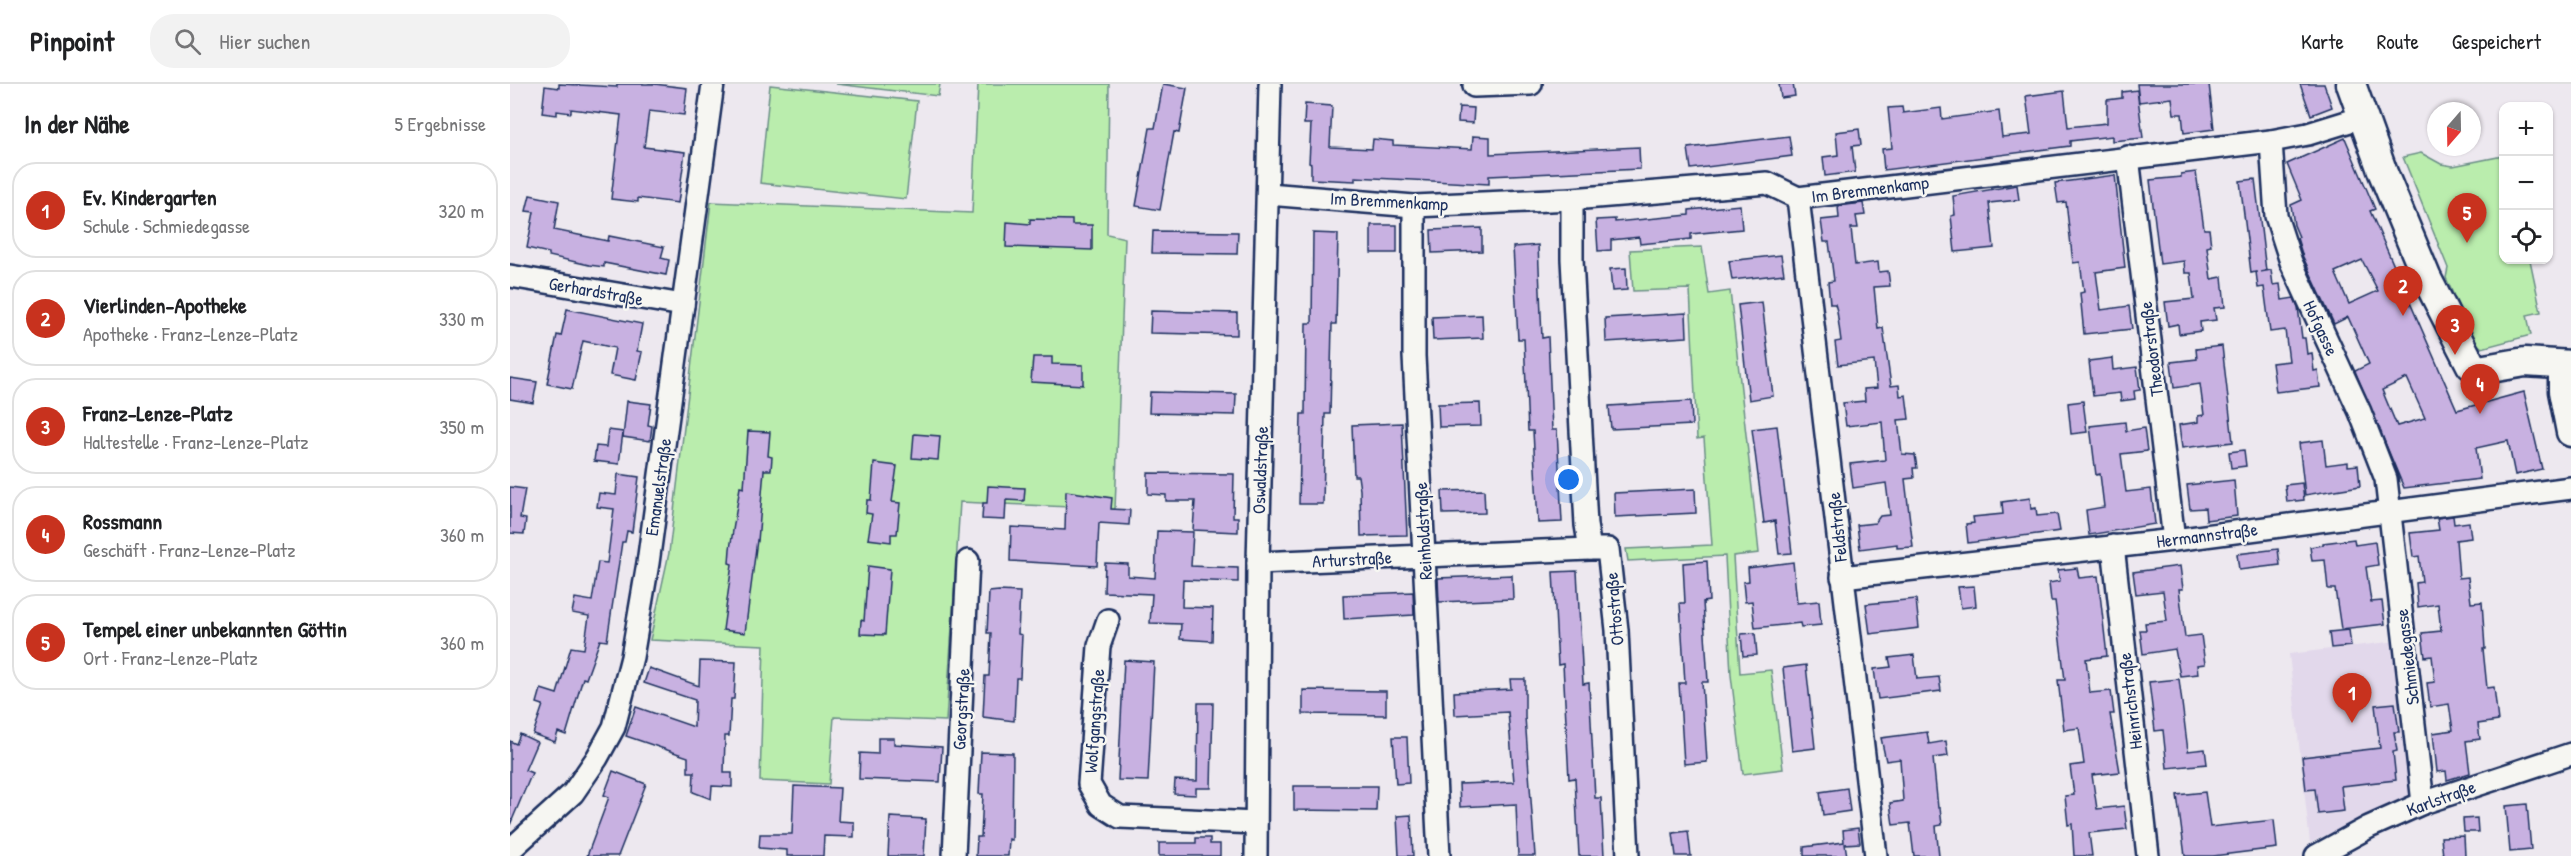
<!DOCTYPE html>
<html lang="de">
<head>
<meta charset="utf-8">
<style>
  :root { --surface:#fff; --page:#f2f2f2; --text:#202124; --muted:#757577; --line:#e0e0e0; --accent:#c8321e }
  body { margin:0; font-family:"Patrick Hand",sans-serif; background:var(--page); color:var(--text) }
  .controls { position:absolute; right:18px; top:18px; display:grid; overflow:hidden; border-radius:12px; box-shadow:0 2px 4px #0004 }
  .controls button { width:54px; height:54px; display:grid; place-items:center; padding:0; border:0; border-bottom:2px solid var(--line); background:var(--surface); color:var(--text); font:30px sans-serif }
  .compass { position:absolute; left:1917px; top:18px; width:54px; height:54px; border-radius:50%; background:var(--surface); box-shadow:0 2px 4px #0004; rotate:200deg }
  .you { position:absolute; left:1059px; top:396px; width:21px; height:21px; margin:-15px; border:4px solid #fff; border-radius:50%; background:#1a73e8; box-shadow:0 0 0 9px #1a73e833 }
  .badge { display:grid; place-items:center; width:39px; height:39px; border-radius:50%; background:var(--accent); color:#fff; font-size:20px; font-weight:700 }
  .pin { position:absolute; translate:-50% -50px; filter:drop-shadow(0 2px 3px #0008) }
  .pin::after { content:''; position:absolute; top:32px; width:21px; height:18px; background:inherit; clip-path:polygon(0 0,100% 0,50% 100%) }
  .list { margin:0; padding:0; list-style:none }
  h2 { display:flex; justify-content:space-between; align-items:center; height:78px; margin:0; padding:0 24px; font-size:26px }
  h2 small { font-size:20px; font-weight:400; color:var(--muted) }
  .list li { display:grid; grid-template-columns:39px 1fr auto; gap:18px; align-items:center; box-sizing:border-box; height:96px; margin:0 12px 12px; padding:0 12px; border:2px solid var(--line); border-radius:24px }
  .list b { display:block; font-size:22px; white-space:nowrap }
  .list p { margin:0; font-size:20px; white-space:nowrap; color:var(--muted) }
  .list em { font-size:20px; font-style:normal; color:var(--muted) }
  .icon { flex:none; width:33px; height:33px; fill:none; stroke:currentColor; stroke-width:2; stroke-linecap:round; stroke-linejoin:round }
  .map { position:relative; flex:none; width:2061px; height:772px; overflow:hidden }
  header { display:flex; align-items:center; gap:36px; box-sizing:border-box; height:84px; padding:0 30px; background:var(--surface); border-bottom:2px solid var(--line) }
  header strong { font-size:28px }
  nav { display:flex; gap:33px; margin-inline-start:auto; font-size:21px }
  .search { width:420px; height:54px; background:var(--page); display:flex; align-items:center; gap:15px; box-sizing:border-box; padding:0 21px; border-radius:24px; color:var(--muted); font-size:22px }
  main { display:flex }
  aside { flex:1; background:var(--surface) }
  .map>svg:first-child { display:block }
  .built { fill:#e2d8eb }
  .green { fill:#baedad; stroke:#6a8e86; stroke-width:1.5 }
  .building { fill:#c8b1e1; stroke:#1b2f5e; stroke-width:1.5; fill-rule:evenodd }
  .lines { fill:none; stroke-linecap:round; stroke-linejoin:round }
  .street-casing { stroke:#1b2f5e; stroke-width:26 }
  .secondary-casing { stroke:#1b2f5e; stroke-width:33 }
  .street { stroke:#f6f6f2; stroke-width:21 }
  .secondary { stroke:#f6f6f2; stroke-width:28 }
  .labels { text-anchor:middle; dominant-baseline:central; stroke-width:5; stroke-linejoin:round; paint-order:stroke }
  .street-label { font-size:18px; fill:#1b2f5e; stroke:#f6f6f2 }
</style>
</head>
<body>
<header>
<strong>Pinpoint</strong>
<div class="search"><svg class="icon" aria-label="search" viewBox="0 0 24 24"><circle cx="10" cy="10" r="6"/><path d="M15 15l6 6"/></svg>Hier suchen</div>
<nav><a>Karte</a><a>Route</a><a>Gespeichert</a></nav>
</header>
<main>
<aside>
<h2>In der Nähe<small>5 Ergebnisse</small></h2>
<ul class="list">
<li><span class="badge">1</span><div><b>Ev. Kindergarten</b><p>Schule · Schmiedegasse</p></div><em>320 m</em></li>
<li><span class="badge">2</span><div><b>Vierlinden-Apotheke</b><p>Apotheke · Franz-Lenze-Platz</p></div><em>330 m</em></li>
<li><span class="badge">3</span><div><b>Franz-Lenze-Platz</b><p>Haltestelle · Franz-Lenze-Platz</p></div><em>350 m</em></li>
<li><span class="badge">4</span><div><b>Rossmann</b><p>Geschäft · Franz-Lenze-Platz</p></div><em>360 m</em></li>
<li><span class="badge">5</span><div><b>Tempel einer unbekannten Göttin</b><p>Ort · Franz-Lenze-Platz</p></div><em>360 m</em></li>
</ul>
</aside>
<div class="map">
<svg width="2061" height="772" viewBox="0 0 2061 772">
  <rect width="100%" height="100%" fill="#ede8ef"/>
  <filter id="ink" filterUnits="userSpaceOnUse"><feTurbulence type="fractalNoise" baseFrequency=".0167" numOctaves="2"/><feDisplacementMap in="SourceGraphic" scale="12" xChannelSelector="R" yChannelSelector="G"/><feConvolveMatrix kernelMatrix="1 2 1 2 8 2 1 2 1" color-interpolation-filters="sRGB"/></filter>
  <g filter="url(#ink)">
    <polygon class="built" points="1887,557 1905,708 1800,759 1779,570"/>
    <g class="green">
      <polygon points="326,0 430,0 428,12"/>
      <polygon points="468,0 599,0 597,150 615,154 605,425 450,418 436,637 324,633 319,700 250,697 254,561 140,556 159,469 201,118 462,129"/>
      <polygon points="260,1 407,17 396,115 250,99"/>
      <polygon points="1911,69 1931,80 1943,82 1993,72 1994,176 2020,176 2031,228 2017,231 2021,251 1972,264 1964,257 1936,194 1938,184 1893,73"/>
      <polygon points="1192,163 1199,210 1220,207 1246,440 1249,469 1223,472 1230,589 1261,586 1273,685 1233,690 1221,591 1215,472 1118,477 1116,465 1202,461 1194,354 1187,355 1180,205 1123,207 1120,166"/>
    </g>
    <g class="building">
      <polygon points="49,0 107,3 107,0 144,0 177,4 174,31 139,27 134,63 175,68 168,119 128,114 128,118 101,115 111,31 61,25 61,29 47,27 47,31 32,29 35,2 49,4"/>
      <polygon points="653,0 677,4 669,49 664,48 650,126 626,122 640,44 645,44"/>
      <polygon points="1269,0 1283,0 1285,12 1271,14"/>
      <polygon points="1627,0 1699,0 1704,45 1674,49 1672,30 1664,30 1662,14 1629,18"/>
      <polygon points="1790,0 1814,0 1822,23 1801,31"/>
      <polygon points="1627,6 1633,54 1602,57 1602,52 1560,57 1560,62 1374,86 1372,65 1382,64 1378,24 1392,23 1393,29 1431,24 1432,35 1489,27 1492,53 1521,50 1516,12 1554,7 1558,43 1597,39 1597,16 1612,14 1612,8"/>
      <polygon points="795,20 822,22 820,63 862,65 863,55 883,57 883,61 962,65 963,52 980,53 980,70 1129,63 1130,85 979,92 979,100 845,93 845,97 801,95 801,80 799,79 801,40 794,40"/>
      <polygon points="949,23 964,24 963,39 948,38"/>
      <polygon points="1349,45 1351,61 1342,62 1345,88 1315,92 1313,73 1328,71 1326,48"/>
      <polygon points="1279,52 1282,72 1181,85 1178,64"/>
      <path d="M1835 54 1865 125 1860 127 1947 326 2014 308 2032 385 2005 391 1998 357 1966 364 1970 395 1894 404 1845 287 1859 280 1838 233 1824 240 1793 173 1787 154 1789 153 1784 141 1781 121 1792 116 1777 80ZM1852 176 1868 207 1839 220 1825 188ZM1897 294 1915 334 1887 342 1872 306Z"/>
      <polygon points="1686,88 1694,145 1699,145 1701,162 1697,163 1701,195 1712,193 1715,223 1704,224 1706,236 1690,238 1691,247 1669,250 1668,240 1658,242 1655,218 1684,215 1681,189 1675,189 1674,177 1650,180 1640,96 1671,93 1671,90"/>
      <polygon points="1605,91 1615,184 1586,188 1591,226 1619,222 1622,245 1574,250 1570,209 1574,208 1570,178 1563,179 1556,118 1548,119 1545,99"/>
      <polygon points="1745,95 1756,187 1750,188 1761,186 1763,201 1770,200 1772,216 1784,214 1788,223 1792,254 1795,254 1797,270 1802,269 1804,287 1808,286 1810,303 1766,308 1762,279 1779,277 1775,246 1760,248 1754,203 1748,204 1746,188 1741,189 1730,97"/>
      <polygon points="1507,101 1509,116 1479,119 1484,164 1445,168 1441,132 1445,131 1443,112"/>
      <polygon points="20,111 49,117 44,146 98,157 99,152 154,163 151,174 159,176 156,191 94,179 94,183 79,181 39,172 39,169 17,164 24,128 16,127"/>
      <polygon points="1353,119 1355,131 1346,132 1348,144 1341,144 1345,181 1368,178 1369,188 1378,187 1380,202 1364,203 1368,245 1373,244 1381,302 1389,301 1390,312 1396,311 1399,335 1388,336 1392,370 1405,371 1407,384 1403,384 1404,394 1395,395 1403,463 1387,464 1387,460 1350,465 1347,441 1365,439 1370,432 1380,431 1376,399 1343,404 1340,380 1375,376 1372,338 1336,342 1333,319 1355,317 1354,305 1367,304 1364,277 1328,281 1325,258 1331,257 1327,227 1325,220 1320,220 1318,198 1324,197 1319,158 1314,158 1311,136 1329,134 1328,122"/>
      <polygon points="1230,121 1232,145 1181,150 1181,155 1130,160 1129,153 1101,156 1101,166 1088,167 1086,136 1105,135 1105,138 1179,131 1179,126"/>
      <polygon points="520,135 562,136 562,141 582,141 582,166 496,163 497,138 520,140"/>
      <rect x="861" y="141" width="26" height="28"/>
      <polygon points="972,144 972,167 922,169 921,146"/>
      <polygon points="643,147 728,148 727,170 642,169"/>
      <polygon points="803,149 828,150 826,240 822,240 820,330 815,330 813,420 789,420 791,330 795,330 796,239 802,239"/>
      <polygon points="1028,161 1032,254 1038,253 1042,346 1047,346 1052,438 1028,439 1023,347 1018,347 1014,255 1008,255 1003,163"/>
      <polygon points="1271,171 1274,190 1222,196 1219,177"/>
      <polygon points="1116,184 1117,206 1102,207 1100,185"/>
      <polygon points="1252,218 1263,312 1239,316 1228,221"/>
      <polygon points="57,225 132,240 127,267 132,268 126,296 100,291 105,264 73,257 62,305 37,300 47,251 51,252"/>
      <polygon points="641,227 727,229 727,251 640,249"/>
      <polygon points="1176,229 1177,253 1096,258 1095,234"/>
      <polygon points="972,231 973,254 923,256 922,233"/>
      <polygon points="1712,262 1723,358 1672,364 1669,341 1688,338 1688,332 1694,331 1690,300 1664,304 1661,278 1687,275 1686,265"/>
      <polygon points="523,273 542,273 542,280 573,281 573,301 521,298"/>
      <polygon points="1602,274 1603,286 1627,283 1630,306 1624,307 1625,315 1611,317 1610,309 1583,312 1579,277"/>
      <polygon points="0,294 27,298 23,319 0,315"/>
      <polygon points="640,308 726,310 725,331 639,329"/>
      <polygon points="117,317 141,320 138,341 142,342 140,357 113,353"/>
      <polygon points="1181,317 1182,341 1101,345 1099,322"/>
      <polygon points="1573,317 1577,348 1561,350 1558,319"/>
      <polygon points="970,319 971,342 929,343 928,320"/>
      <polygon points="1615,338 1616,347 1634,344 1637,367 1611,370 1616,408 1641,405 1645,440 1579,451 1576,426 1594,423 1590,390 1586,391 1580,342"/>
      <polygon points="892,339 897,451 851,452 850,406 848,392 844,392 842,341"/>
      <polygon points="1267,342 1282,469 1269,470 1265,437 1254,439 1242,345"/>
      <polygon points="98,346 113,348 109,380 84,377 86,362 96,363"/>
      <polygon points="238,347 260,348 258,372 262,373 261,386 254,386 248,457 247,456 235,549 213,546 222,480 219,479 220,465 230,403 234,404"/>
      <polygon points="404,350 430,352 428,376 402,374"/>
      <polygon points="1813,356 1816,381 1838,378 1838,382 1848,381 1850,402 1795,411 1789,359"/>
      <polygon points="1734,366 1736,382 1721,384 1719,368"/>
      <polygon points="364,379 387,382 382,418 390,419 387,450 381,450 381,458 358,455 362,430 356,429 357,416 361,416"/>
      <polygon points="638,389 724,390 723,433 728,433 728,448 683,446 685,417 656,417 656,411 638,410"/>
      <polygon points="108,390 129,393 122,448 117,447 115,458 112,458 97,557 90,556 76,595 73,594 56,651 48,648 45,658 23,650 33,621 27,619 31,605 47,610 61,563 74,565 79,532 62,529 65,514 82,517 88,478 97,479 104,425 87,423 89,409 106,411"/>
      <polygon points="1724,396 1727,432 1696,436 1695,424 1680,425 1677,401"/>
      <polygon points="1792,399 1794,416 1777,418 1775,401"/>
      <polygon points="478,402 515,404 514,417 496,416 495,436 472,435 473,419 477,419"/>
      <polygon points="0,403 15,405 10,434 16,435 14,450 0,449"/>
      <polygon points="1185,405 1186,429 1105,433 1104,409"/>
      <polygon points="974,406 975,429 933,430 932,407"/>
      <polygon points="556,407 602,414 601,425 620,426 619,441 589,439 587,482 500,477 501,443 555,446"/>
      <polygon points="1520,414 1521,425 1526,424 1527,432 1547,430 1550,447 1458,459 1456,440 1464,439 1463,433 1493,430 1492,418"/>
      <polygon points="1943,432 1944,440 1959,438 1961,454 1946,456 1949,494 1958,493 1961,519 1972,518 1975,565 1973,565 1977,604 1984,603 1988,637 1968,640 1970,655 1956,657 1960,689 1937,696 1936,687 1927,688 1923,649 1943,646 1939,620 1920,623 1917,599 1925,598 1922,572 1915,573 1912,549 1931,547 1928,520 1908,523 1906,499 1912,498 1909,472 1903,473 1900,449 1929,446 1927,434"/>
      <polygon points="647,447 683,448 681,482 728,484 728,498 673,496 672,523 703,524 702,557 670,555 671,540 640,539 642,510 594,508 595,479 618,480 618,492 645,494"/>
      <polygon points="1844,455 1845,461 1865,458 1868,481 1856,483 1861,518 1872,517 1875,540 1831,545 1825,505 1818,505 1815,476 1802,477 1800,463 1813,461 1813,459"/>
      <polygon points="1768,465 1770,481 1729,486 1727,470"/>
      <polygon points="1197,477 1199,517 1193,518 1198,598 1192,598 1197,678 1174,680 1169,599 1175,599 1170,519 1175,519 1173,479"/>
      <polygon points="1283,478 1287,519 1309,517 1311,541 1291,543 1290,539 1245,544 1242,517 1235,518 1233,498 1239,497 1238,484"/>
      <polygon points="358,482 380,485 375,551 350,550 351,536 354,537"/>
      <polygon points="1670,482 1673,505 1669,505 1675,553 1691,551 1695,580 1687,581 1688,590 1670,592 1665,565 1633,570 1630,546 1636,546 1635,539 1657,537 1653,507 1626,510 1623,488"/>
      <polygon points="1567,484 1569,494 1588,492 1597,572 1576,575 1580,609 1601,607 1604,630 1600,630 1610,688 1582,691 1587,725 1614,722 1617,745 1579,749 1582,772 1564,772 1562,740 1558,741 1555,712 1564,711 1560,682 1574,680 1569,644 1554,646 1548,596 1555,596 1545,517 1541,517 1539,499 1550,497 1548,486"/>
      <polygon points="1067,487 1073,600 1079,599 1085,714 1091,714 1094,772 1069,772 1065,694 1059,695 1053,580 1048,581 1043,488"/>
      <polygon points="1002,491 1003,515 929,518 928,494"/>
      <polygon points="1464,502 1466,522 1451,524 1448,503"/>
      <polygon points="489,507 510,508 508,550 512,551 510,594 506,594 504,637 473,633 475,592 479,592 481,549 477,549 479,508"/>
      <polygon points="903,508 904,531 834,535 833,511"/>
      <polygon points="1406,515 1409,544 1360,550 1356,520"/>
      <polygon points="1839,546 1841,562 1821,564 1819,548"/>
      <polygon points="1245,549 1247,571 1233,572 1231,550"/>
      <polygon points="1404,571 1407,595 1429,593 1431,607 1368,615 1364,585 1381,583 1379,574"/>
      <polygon points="614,576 644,578 638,697 608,696"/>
      <polygon points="190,577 226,578 224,615 221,615 219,652 215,652 214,689 222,689 222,703 202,702 201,715 183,708 184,688 178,688 178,673 116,652 126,623 184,643 185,616 134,599 139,584 189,602"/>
      <polygon points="1296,581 1305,664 1282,667 1273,584"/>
      <polygon points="1000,595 1015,595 1015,633 1025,772 1008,772 1006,720 950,723 949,700 1004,698 998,628 945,631 944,608 1001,605"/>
      <polygon points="1669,595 1678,667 1695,665 1697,680 1657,684 1653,646 1645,647 1639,598"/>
      <polygon points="793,606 876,607 876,631 793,630"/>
      <polygon points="688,619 703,619 701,704 686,704 686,711 664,710 665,696 687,697"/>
      <polygon points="1885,619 1889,648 1884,648 1887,667 1883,668 1886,696 1831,702 1834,727 1808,730 1805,705 1796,706 1792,673 1870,664 1865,621"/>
      <polygon points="1417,648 1419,660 1436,657 1438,672 1423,674 1428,724 1430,724 1432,741 1426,742 1429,772 1404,772 1400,739 1383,741 1380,719 1393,717 1390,675 1376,677 1371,654"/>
      <polygon points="10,650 27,658 15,686 22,689 0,741 0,657 6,660"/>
      <polygon points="883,653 897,653 899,699 886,700"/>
      <polygon points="368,654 384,654 384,660 432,663 430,698 349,695 350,669 368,670"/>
      <polygon points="471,668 503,669 502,756 499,755 498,772 466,772 467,753 471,753 473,710 469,710"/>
      <polygon points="103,687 136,700 108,772 77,772 99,713 94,711"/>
      <polygon points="284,702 330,704 328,737 344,738 344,753 314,752 313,772 277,772 277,766 249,764 250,750 282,750"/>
      <polygon points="784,702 867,702 866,727 784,726"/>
      <polygon points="1337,704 1340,727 1313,731 1310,708"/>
      <polygon points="1695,708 1700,743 1764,736 1767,764 1703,772 1675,772 1667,711"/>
      <polygon points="2017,720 2021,766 2000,768 1996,722"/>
      <polygon points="901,731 903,772 889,772 887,732"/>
      <polygon points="380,733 416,735 414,772 378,772"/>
      <polygon points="1967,734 1968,748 1954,748 1953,735"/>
      <polygon points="1348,744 1350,759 1335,760 1337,772 1294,772 1294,763 1334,758 1333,746"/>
      <polygon points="1178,747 1181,772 1166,772 1163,749"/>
      <polygon points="1954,752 1955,772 1933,772 1931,753"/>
      <polygon points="686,754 700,754 700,760 710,760 710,772 649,772 649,759 686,759"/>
    </g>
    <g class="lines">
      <defs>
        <g id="street">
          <polyline points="964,2 1021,0"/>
          <polyline points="1761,57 1766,132 1781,178 1850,328 1876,395 1913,719"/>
          <polyline points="1618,73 1664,456"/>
          <polyline points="758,110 904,122 1062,115 1257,99 1288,114 1761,57 1798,50 1853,33"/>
          <polyline points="1288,114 1366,772"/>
          <polyline points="1062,115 1062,175 1076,441 1080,465 1098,465 1107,546 1118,772"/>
          <polyline points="904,122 904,272 929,772"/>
          <polyline points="0,192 173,221"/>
          <polyline points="1603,462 1638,772"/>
          <polyline points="748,479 1080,465"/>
          <polyline points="1332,493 1664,456 2061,404"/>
          <polyline points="598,536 589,562 579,700 591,721 610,733 746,739"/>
          <polyline points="0,766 63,709 87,674 104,643 122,573 138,479 203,0"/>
          <polyline points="444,772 458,477"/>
          <polyline points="746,772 748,479 760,0"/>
          <polyline points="1806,772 1859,743 1913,719 2061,670"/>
        </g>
        <g id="secondary">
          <polyline points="1841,0 1873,89 1917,195 1961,281 1969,286 2015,278 2061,281"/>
          <polyline points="2053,282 2053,307 2061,348"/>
        </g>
      </defs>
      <use href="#street" class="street-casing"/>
      <use href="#secondary" class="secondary-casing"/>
      <use href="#street" class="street"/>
      <use href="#secondary" class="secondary"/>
    </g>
  </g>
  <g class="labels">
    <g class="street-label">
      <text transform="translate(1360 105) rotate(-7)">Im Bremmenkamp</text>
      <text transform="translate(879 117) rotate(3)">Im Bremmenkamp</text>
      <text transform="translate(86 207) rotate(10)">Gerhardstraße</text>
      <text transform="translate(1811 244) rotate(65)">Hofgasse</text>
      <text transform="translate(1641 265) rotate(-97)">Theodorstraße</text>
      <text transform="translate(750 386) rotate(-88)">Oswaldstraße</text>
      <text transform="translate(148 403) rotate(-82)">Emanuelstraße</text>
      <text transform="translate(1327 443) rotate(-96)">Feldstraße</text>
      <text transform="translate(913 447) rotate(-93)">Reinholdstraße</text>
      <text transform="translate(1697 451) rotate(-7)">Hermannstraße</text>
      <text transform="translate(842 475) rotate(-3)">Arturstraße</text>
      <text transform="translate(1104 525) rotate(-95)">Ottostraße</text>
      <text transform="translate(1897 573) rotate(-97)">Schmiedegasse</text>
      <text transform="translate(1620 617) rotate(-97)">Heinrichstraße</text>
      <text transform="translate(451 625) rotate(-87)">Georgstraße</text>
      <text transform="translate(584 637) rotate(-86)">Wolfgangstraße</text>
      <text transform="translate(1931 714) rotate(-20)">Karlstraße</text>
    </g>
  </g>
</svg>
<div class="controls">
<button>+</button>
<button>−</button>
<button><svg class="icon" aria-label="locate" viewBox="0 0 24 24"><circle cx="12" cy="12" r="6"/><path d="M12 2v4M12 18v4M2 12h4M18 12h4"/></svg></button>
</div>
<svg class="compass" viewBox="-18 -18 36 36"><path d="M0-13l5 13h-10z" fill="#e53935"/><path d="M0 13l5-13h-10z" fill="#757577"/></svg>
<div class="you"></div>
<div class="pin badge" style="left:1842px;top:639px">1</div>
<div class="pin badge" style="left:1893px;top:232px">2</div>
<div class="pin badge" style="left:1945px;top:271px">3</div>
<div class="pin badge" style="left:1970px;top:330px">4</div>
<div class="pin badge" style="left:1957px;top:159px">5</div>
</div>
</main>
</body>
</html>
